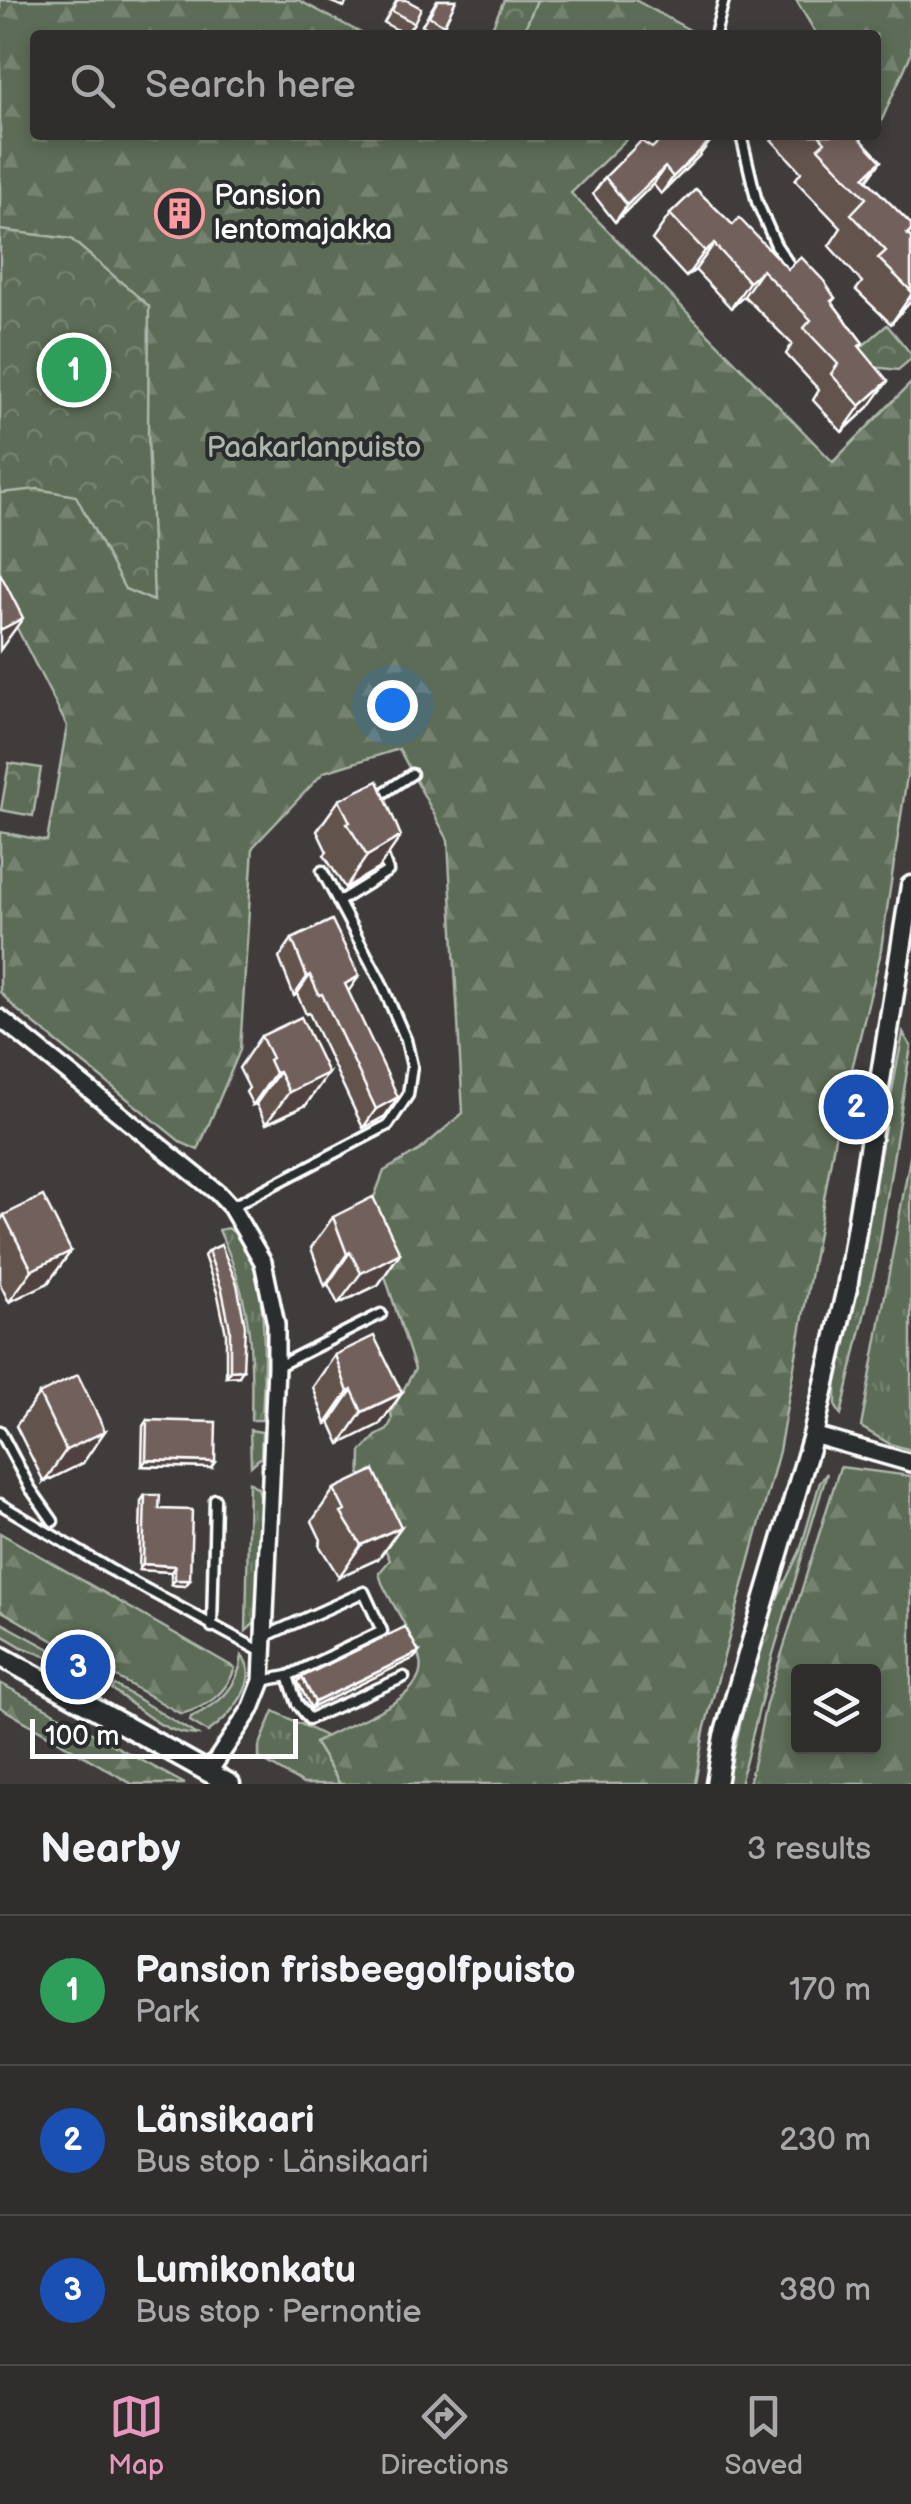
<!DOCTYPE html>
<html lang="en">
<head>
<meta charset="utf-8">
<style>
  :root { --surface:#302d2d; --page:#383535; --text:#f1f3f6; --muted:#a8a8aa; --line:#4b4949; --accent:#e797bd }
  body { margin:0; font-family:"Balsamiq Sans",sans-serif; background:var(--page); color:var(--text) }
  .controls { position:absolute; right:30px; bottom:30px; display:grid; overflow:hidden; border-radius:10px; box-shadow:0 5px 15px #0003 }
  .controls button { width:90px; height:90px; display:grid; place-items:center; padding:0; border:0; border-bottom:2px solid var(--line); background:var(--surface); color:var(--text); font:50px sans-serif }
  .scale { position:absolute; left:30px; bottom:25px; width:268px; box-sizing:border-box; padding-left:10px; border:5px solid #fff; border-top:0; font-size:28px; line-height:35px; white-space:nowrap; color:#fff; -webkit-text-stroke:8px #2a2d2e; paint-order:stroke }
  .you { position:absolute; left:392px; top:705px; width:35px; height:35px; margin:-25px; border:8px solid #fff; border-radius:50%; background:#1a73e8; box-shadow:0 0 0 15px #1a73e833 }
  .badge { display:grid; place-items:center; width:65px; height:65px; border-radius:50%; background:var(--accent); color:#fff; font-size:32px; font-weight:700 }
  .pin { position:absolute; translate:-50% -50%; border:5px solid #fff; box-shadow:0 2px 10px #0006 }
  .list { margin:0; padding:0; list-style:none }
  h2 { display:flex; justify-content:space-between; align-items:center; height:130px; margin:0; padding:0 40px; font-size:42px }
  h2 small { font-size:32px; font-weight:400; color:var(--muted) }
  .list li { display:grid; grid-template-columns:65px 1fr auto; gap:30px; align-items:center; box-sizing:border-box; height:150px; padding:0 40px; border-top:2px solid var(--line) }
  .list b { display:block; font-size:38px; white-space:nowrap }
  .list p { margin:0; font-size:32px; white-space:nowrap; color:var(--muted) }
  .list em { font-size:32px; font-style:normal; color:var(--muted) }
  .icon { flex:none; width:55px; height:55px; fill:none; stroke:currentColor; stroke-width:2; stroke-linecap:round; stroke-linejoin:round }
  .map { position:relative; flex:none; width:911px; height:1784px; overflow:hidden }
  .search { position:absolute; background:var(--surface); box-shadow:0 5px 15px #0003; left:30px; right:30px; top:30px; height:110px; display:flex; align-items:center; gap:25px; box-sizing:border-box; padding:0 35px; border-radius:10px; color:var(--muted); font-size:38px }
  .sheet { height:580px; background:var(--surface) }
  nav { display:flex; justify-content:space-around; align-items:center; box-sizing:border-box; height:140px; border-top:2px solid var(--line); background:var(--surface); font-size:28px; color:var(--muted) }
  nav a { display:grid; justify-items:center; gap:5px }
  nav .on { color:var(--accent) }
  .map>svg:first-child { display:block }
  .grass { fill:url(#grass-tufts); stroke:#adb6aa; stroke-width:2.5 }
  .forest { fill:url(#forest-firs); stroke:#adb6aa; stroke-width:2.5; fill-rule:evenodd }
  .park { fill:url(#park-crowns); stroke:#adb6aa; stroke-width:2.5 }
  .lines { fill:none; stroke-linecap:round; stroke-linejoin:round }
  .service-casing { stroke:#fff; stroke-width:15 }
  .minor-casing { stroke:#fff; stroke-width:22 }
  .tertiary-casing { stroke:#fff; stroke-width:25 }
  .service { stroke:#2a2d2e; stroke-width:8 }
  .minor { stroke:#2a2d2e; stroke-width:15 }
  .tertiary { stroke:#2a2d2e; stroke-width:18 }
  .wall { fill:#62534e; stroke:#fff; stroke-width:2.5 }
  .shaded-wall { fill:#504340; stroke:#fff; stroke-width:2.5 }
  .building { fill:#72605b; stroke:#fff; stroke-width:2.5 }
  .labels { text-anchor:middle; dominant-baseline:central; stroke-width:8; stroke-linejoin:round; paint-order:stroke }
  .poi-label { font-size:30px; fill:#fff; stroke:#2a2d2e; text-anchor:start }
  .park-label { font-size:30px; fill:#adb6aa; stroke:#2a2d2e }
</style>
</head>
<body>
<div class="map">
<svg width="911" height="1784" viewBox="0 0 911 1784">
  <defs>
    <pattern id="grass-tufts" width="24" height="20" patternUnits="userSpaceOnUse" patternTransform="scale(2.5)"><rect width="24" height="20" fill="#5b6c56"/><path d="M3 7l-1-3M5 7V3M7 7l1-3M15 17l-1-3M17 17v-4M19 17l1-3" fill="none" stroke="#74826f"/></pattern>
    <pattern id="forest-firs" width="22" height="20" patternUnits="userSpaceOnUse" patternTransform="scale(2.5)"><rect width="22" height="20" fill="#5b6c56"/><path d="M5 1l3.5 6h-7zM16 11l3.5 6h-7z" fill="#74826f"/></pattern>
    <pattern id="park-crowns" width="20" height="18" patternUnits="userSpaceOnUse" patternTransform="scale(2.5)"><rect width="20" height="18" fill="#5b6c56"/><path d="M2 6a3 3 0 1 1 6 0M12 15a3 3 0 1 1 6 0" fill="none" stroke="#74826f"/></pattern>
  </defs>
  <rect width="100%" height="100%" fill="#403c3c"/>
  <filter id="ink" filterUnits="userSpaceOnUse"><feTurbulence type="fractalNoise" baseFrequency=".01" numOctaves="2"/><feDisplacementMap in="SourceGraphic" scale="20" xChannelSelector="R" yChannelSelector="G"/><feConvolveMatrix kernelMatrix="1 2 1 2 8 2 1 2 1" color-interpolation-filters="sRGB"/></filter>
  <g filter="url(#ink)">
    <g class="grass">
      <polygon points="903,1033 911,1046 877,1260 841,1415 836,1407 836,1387"/>
      <polygon points="911,1152 911,1450 890,1444 861,1427"/>
      <path d="M228 1228C273 1256 264 1373 262 1420H251C253 1345 251 1300 219 1230Z"/>
      <polygon points="250,1430 262,1432 261,1457 251,1466"/>
      <polygon points="827,1473 773,1654 740,1784 726,1784 758,1649 767,1619 800,1551 820,1482"/>
      <polygon points="249,1482 258,1488 260,1495 257,1621 246,1631"/>
      <polygon points="0,1622 75,1663 73,1667 22,1647 0,1634"/>
      <path d="M242 1656C263 1681 229 1717 208 1732L190 1721 191 1717C220 1704 238 1688 242 1656Z"/>
      <path d="M115 1685 197 1735C163 1734 139 1709 112 1689Z"/>
      <polygon points="274,1711 325,1736 316,1744 340,1784 303,1784 259,1758 259,1747"/>
    </g>
    <g class="forest">
      <path d="M0 0H298L365 35H35V135H631L571 193 833 462 911 383V749L880 956 835 1137 779 1451 704 1731 695 1784H340L315 1743C341 1724 429 1702 420 1661 415 1638 393 1606 382 1583L379 1573 390 1560 360 1495 361 1452 376 1436 387 1430 392 1420 391 1412 415 1369 386 1279 363 1226 384 1171 420 1150 463 1113 448 840 399 749 324 772 253 847 240 1050 198 1150 182 1143 16 1009 0 992V832L47 841 67 726 0 595Z"/>
      <polygon points="537,0 635,0 699,35 522,35"/>
      <polygon points="796,0 911,0 911,54 876,133 876,35 817,35"/>
      <path d="M840 1467 911 1476V1784H749L766 1704ZM798 1672H874V1746H798Z"/>
      <path d="M0 1533 235 1668C226 1694 207 1707 181 1714L0 1610Z"/>
      <polygon points="0,1683 185,1784 132,1784 0,1707"/>
    </g>
    <g class="park">
      <polygon points="504,0 537,0 522,35 489,35"/>
      <polygon points="0,230 71,239 149,306 148,434 154,601 125,589 76,496 38,489 0,493"/>
      <polygon points="887,325 911,354 911,359 898,370 874,367 859,349"/>
      <polygon points="9,763 41,768 33,816 1,810"/>
    </g>
    <g class="lines">
      <defs>
        <g id="service">
          <polyline points="715,35 724,0"/>
          <polyline points="741,135 757,202 776,245 794,272"/>
          <polyline points="379,796 412,774"/>
          <polyline points="338,902 388,871 381,851"/>
          <polyline points="231,1207 388,1125 408,1095 412,1066 406,1040 381,982 322,871"/>
          <polyline points="276,1367 381,1314"/>
          <polyline points="0,1431 30,1488 53,1521"/>
          <polyline points="0,1504 109,1569 262,1652"/>
          <polyline points="212,1627 215,1499"/>
          <polyline points="288,1676 297,1703 309,1719 404,1677"/>
          <polyline points="262,1681 288,1676 382,1631 364,1592 266,1636"/>
        </g>
        <g id="minor">
          <polyline points="0,1018 218,1193 231,1207 263,1262 276,1324 276,1367 262,1681 251,1709 208,1773"/>
          <polyline points="813,1435 911,1463"/>
        </g>
        <g id="tertiary">
          <polyline points="0,1656 230,1784"/>
          <polyline points="716,1784 724,1736 813,1435 847,1288 911,886"/>
        </g>
      </defs>
      <use href="#service" class="service-casing"/>
      <use href="#minor" class="minor-casing"/>
      <use href="#tertiary" class="tertiary-casing"/>
      <use href="#service" class="service"/>
      <use href="#minor" class="minor"/>
      <use href="#tertiary" class="tertiary"/>
    </g>
    <g class="wall">
      <polygon points="397,0 414,23 406,34 384,23"/>
      <polygon points="437,0 456,0 444,25 438,34 422,25"/>
      <polygon points="767,135 857,135 881,161 867,180 911,231 908,235 911,238 911,301 891,324 856,290 862,282 829,246 841,228 795,180 801,172"/>
      <polygon points="712,139 699,156 661,194 653,184 615,222 593,194 605,177 652,148"/>
      <polygon points="670,214 733,225 788,269 835,298 832,302 863,343 860,348 869,407 842,432 813,400 819,390 786,354 792,344 744,296 731,308 695,270 686,277 652,240"/>
      <polygon points="339,800 379,868 345,888 324,855 327,852 317,831"/>
      <polygon points="292,939 359,976 348,991 385,1116 363,1128 309,1013 306,1014 297,994 294,996 279,958"/>
      <polygon points="261,1036 328,1073 306,1105 266,1124 256,1104 253,1105 246,1092 249,1088 239,1068"/>
      <polygon points="4,1215 71,1251 48,1283 9,1302 0,1284 0,1221"/>
      <polygon points="333,1217 400,1253 378,1285 338,1304 328,1284 325,1286 311,1248"/>
      <polygon points="221,1245 239,1376 226,1377 226,1334 218,1295 204,1256 208,1251"/>
      <polygon points="335,1355 402,1393 380,1424 340,1444 330,1422 326,1424 313,1387"/>
      <polygon points="39,1394 83,1463 44,1482 16,1426"/>
      <polygon points="147,1420 211,1468 142,1466 143,1426"/>
      <polygon points="334,1489 401,1527 378,1559 339,1577 319,1545 321,1540 312,1521"/>
      <polygon points="145,1495 159,1509 190,1580 185,1586 171,1585 171,1572 139,1570 141,1501"/>
      <polygon points="419,1652 414,1658 311,1708 298,1682 302,1677"/>
    </g>
    <g class="shaded-wall">
      <polygon points="326,0 348,0 344,7"/>
      <polygon points="712,139 699,156 661,194 673,177"/>
      <polygon points="881,161 859,191 864,177"/>
      <polygon points="665,167 653,184 615,222 627,205"/>
      <polygon points="714,244 695,270 686,277 705,251"/>
      <polygon points="762,270 744,296 731,308 749,282"/>
      <polygon points="911,295 911,301 891,324"/>
      <polygon points="888,381 869,407 842,432 860,406"/>
      <polygon points="23,618 0,650 0,630"/>
      <polygon points="401,836 379,868 345,888 367,856"/>
      <polygon points="310,975 297,994 294,996 307,977"/>
      <polygon points="359,976 346,995 345,984"/>
      <polygon points="279,1072 256,1104 253,1105 275,1073"/>
      <polygon points="328,1073 306,1105 266,1124 289,1092"/>
      <polygon points="398,1097 385,1116 363,1128 376,1109"/>
      <polygon points="71,1251 48,1283 9,1302 32,1270"/>
      <polygon points="350,1252 328,1284 325,1286 347,1254"/>
      <polygon points="400,1253 378,1285 338,1304 361,1273"/>
      <polygon points="243,1370 239,1376 226,1377 230,1371"/>
      <polygon points="352,1390 330,1422 326,1424 348,1392"/>
      <polygon points="402,1393 380,1424 340,1444 362,1412"/>
      <polygon points="105,1431 83,1463 44,1482 66,1450"/>
      <polygon points="146,1460 215,1462 211,1468 142,1466"/>
      <polygon points="401,1527 378,1559 339,1577 361,1545"/>
      <polygon points="143,1564 175,1566 171,1572 139,1570"/>
      <polygon points="175,1580 190,1580 185,1586 171,1585"/>
      <polygon points="419,1652 414,1658 311,1708 315,1702"/>
    </g>
    <g class="building">
      <polygon points="397,0 406,0 421,8 414,23 392,11"/>
      <polygon points="438,0 456,0 444,25 429,16"/>
      <polygon points="666,135 707,135 712,139 673,177 665,167 627,205 605,177 641,141 652,148"/>
      <polygon points="819,135 857,135 881,161 864,177 911,224 911,230 907,234 911,238 911,291 878,258 886,251 851,214 866,198 818,148 825,142"/>
      <polygon points="696,189 733,225 739,218 788,269 801,257 824,281 835,298 831,301 863,343 859,346 888,381 860,406 831,374 838,364 804,328 811,320 762,270 749,282 714,244 705,251 670,214"/>
      <polygon points="0,573 23,618 0,630"/>
      <polygon points="378,781 401,836 367,856 347,823 350,822 339,800"/>
      <polygon points="332,920 359,976 345,984 398,1097 376,1109 322,994 319,995 310,975 307,977 292,939"/>
      <polygon points="301,1017 328,1073 289,1092 279,1072 275,1073 269,1060 272,1058 261,1036"/>
      <polygon points="43,1196 71,1251 32,1270 4,1215"/>
      <polygon points="373,1197 400,1253 361,1273 350,1252 347,1254 333,1217"/>
      <polygon points="221,1245 237,1284 245,1326 243,1370 230,1371 230,1329 222,1290 208,1251"/>
      <polygon points="374,1336 402,1393 362,1412 352,1390 348,1392 335,1355"/>
      <polygon points="78,1375 105,1431 66,1450 39,1394"/>
      <polygon points="147,1420 216,1422 215,1462 146,1460"/>
      <polygon points="374,1470 401,1527 361,1545 341,1513 345,1511 334,1489"/>
      <polygon points="145,1495 160,1495 159,1509 192,1510 190,1580 175,1580 175,1566 143,1564"/>
      <polygon points="405,1627 419,1652 315,1702 302,1677"/>
    </g>
  </g>
  <defs>
    <symbol id="building-ring" viewBox="-11 -11 22 22"><circle r="9.5" fill="#2a2d2e" stroke="#ff9aa2" stroke-width="1.5"/><path d="M-4-6H4V6H1V3H-1V6H-4ZM-2.5-4.3h1.7v1.8h-1.7ZM.8-4.3h1.7v1.8H.8ZM-2.5-1h1.7V.8h-1.7ZM.8-1h1.7V.8H.8Z" fill="#ff9aa2"/></symbol>
  </defs>
  <g fill-rule="evenodd">
    <use href="#building-ring" x="152" y="186" width="55" height="55"/>
  </g>
  <g class="labels">
    <g class="poi-label">
      <text x="214" y="196">Pansion<tspan x="214" dy="34">lentomajakka</tspan></text>
    </g>
    <g class="park-label">
      <text x="314" y="448">Paakarlanpuisto</text>
    </g>
  </g>
</svg>
<div class="controls">
<button><svg class="icon" aria-label="layers" viewBox="0 0 24 24"><path d="M12 4l9 5-9 5-9-5zM3 14l9 5 9-5"/></svg></button>
</div>
<div class="scale">100 m</div>
<div class="you"></div>
<div class="pin badge" style="left:74px;top:370px;background:#2e9e5b">1</div>
<div class="pin badge" style="left:856px;top:1107px;background:#1a4fb4">2</div>
<div class="pin badge" style="left:78px;top:1667px;background:#1a4fb4">3</div>
<div class="search"><svg class="icon" aria-label="search" viewBox="0 0 24 24"><circle cx="10" cy="10" r="6"/><path d="M15 15l6 6"/></svg>Search here</div>
</div>
<section class="sheet">
<h2>Nearby<small>3 results</small></h2>
<ul class="list">
<li><span class="badge" style="background:#2e9e5b">1</span><div><b>Pansion frisbeegolfpuisto</b><p>Park</p></div><em>170 m</em></li>
<li><span class="badge" style="background:#1a4fb4">2</span><div><b>Länsikaari</b><p>Bus stop · Länsikaari</p></div><em>230 m</em></li>
<li><span class="badge" style="background:#1a4fb4">3</span><div><b>Lumikonkatu</b><p>Bus stop · Pernontie</p></div><em>380 m</em></li>
</ul>
</section>
<nav>
<a class="on"><svg class="icon" aria-label="map" viewBox="0 0 24 24"><path d="M3 6l6-2 6 2 6-2v14l-6 2-6-2-6 2zM9 4v14M15 6v14"/></svg>Map</a>
<a><svg class="icon" aria-label="directions" viewBox="0 0 24 24"><path d="M12 3l9 9-9 9-9-9zM9 14v-3h6M13 9l2 2-2 2"/></svg>Directions</a>
<a><svg class="icon" aria-label="saved" viewBox="0 0 24 24"><path d="M7 4h10v16l-5-4-5 4z"/></svg>Saved</a>
</nav>
</body>
</html>
